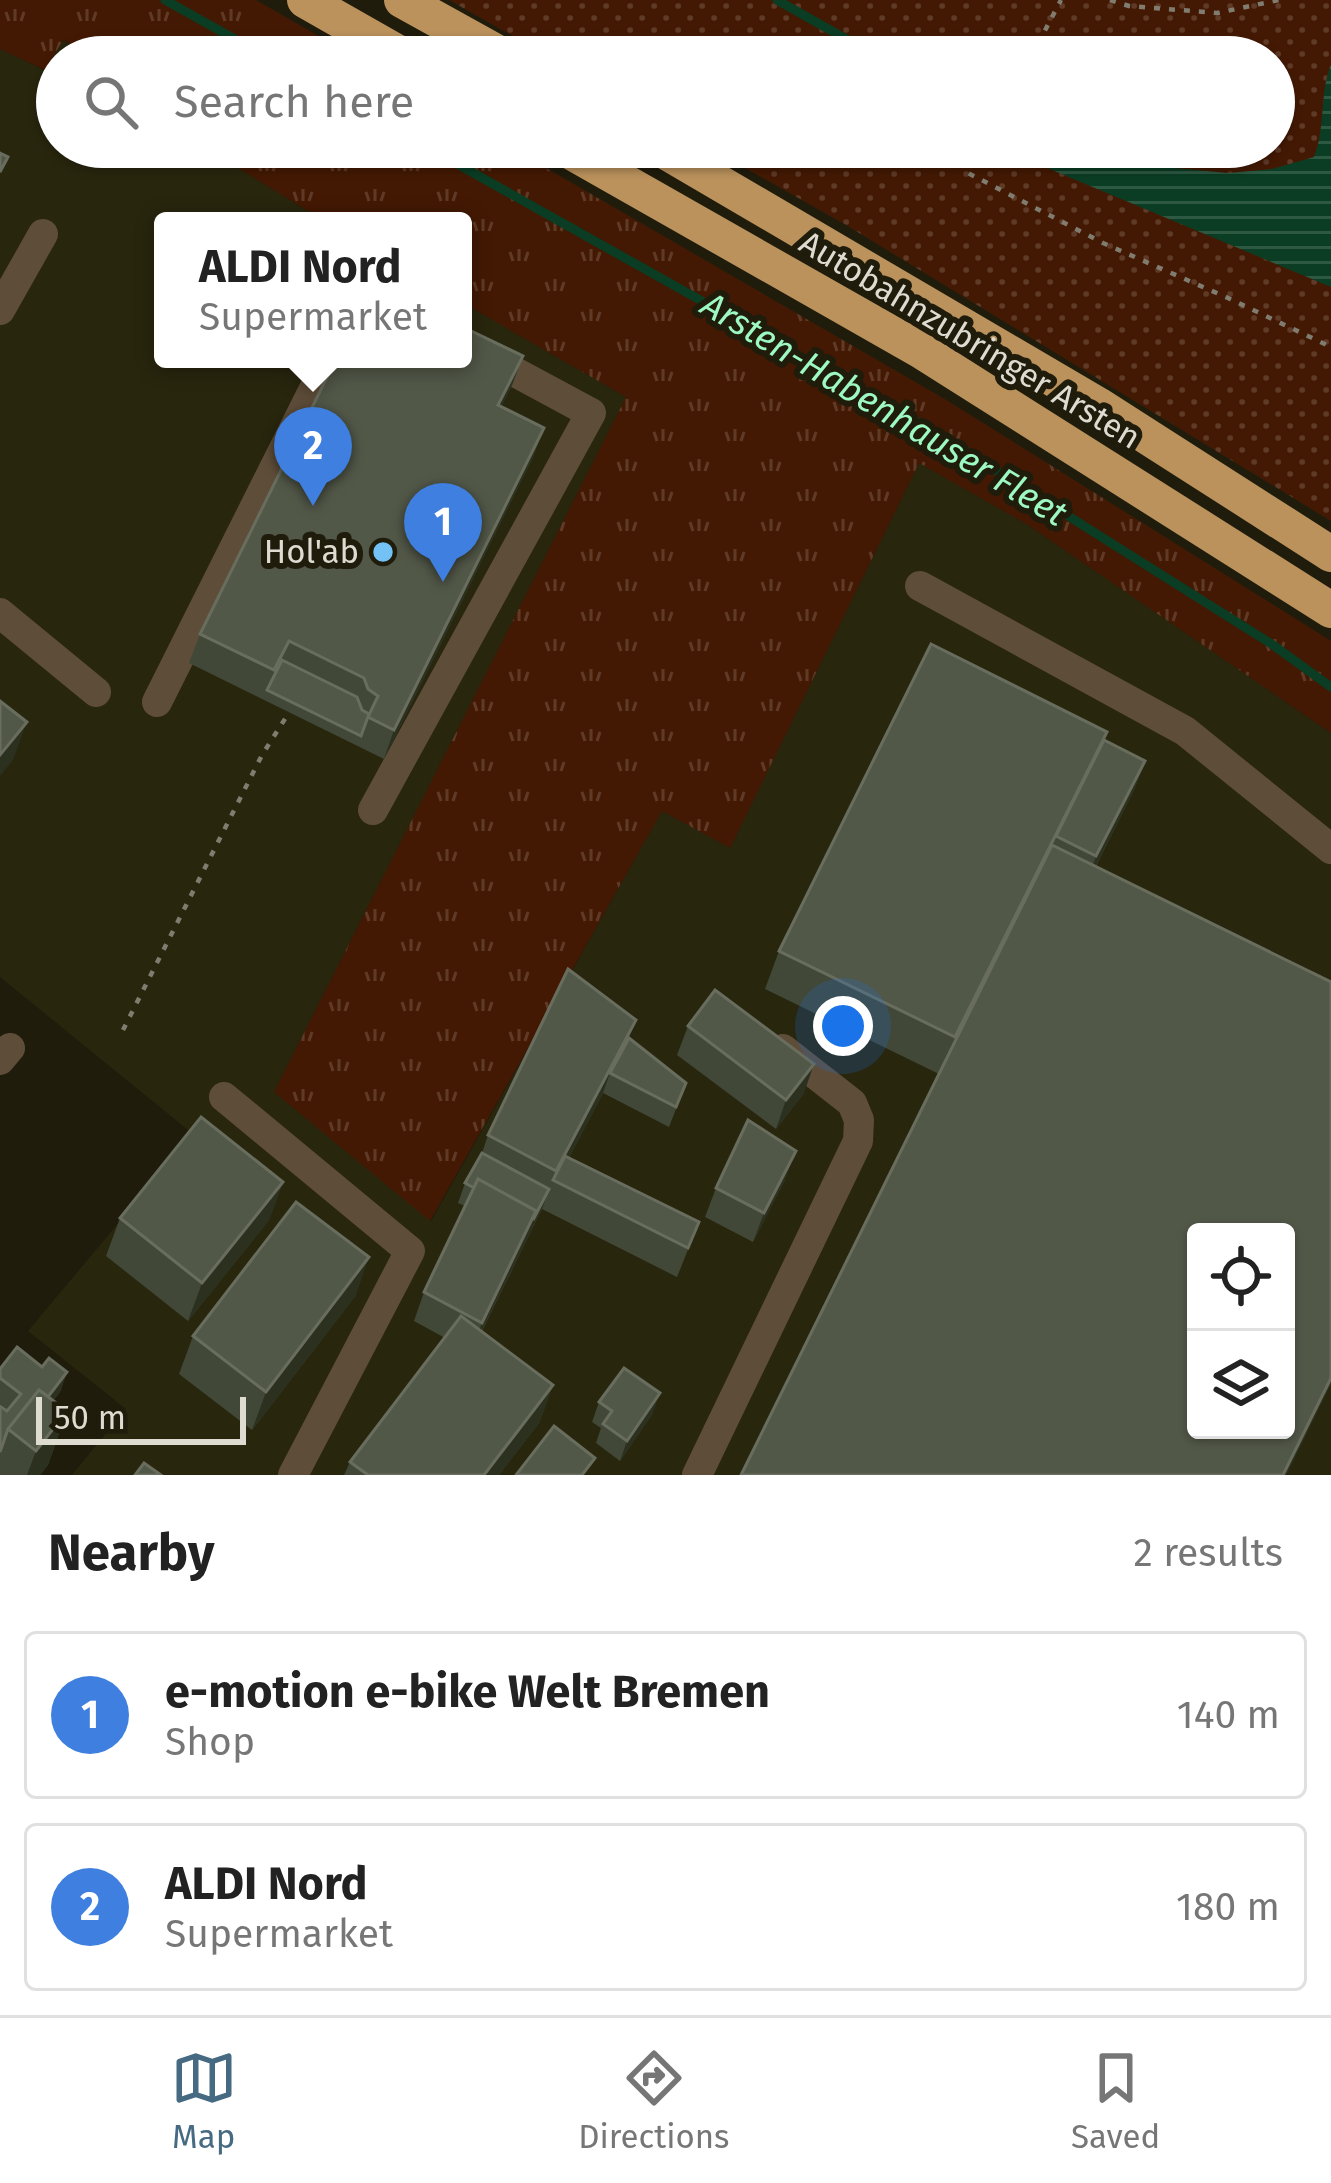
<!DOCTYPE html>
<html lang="en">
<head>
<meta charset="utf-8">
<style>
  :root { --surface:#fff; --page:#f6f6f6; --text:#222; --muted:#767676; --line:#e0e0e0; --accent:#466a81 }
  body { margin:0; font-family:"Fira Sans",sans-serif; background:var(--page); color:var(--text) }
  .controls { position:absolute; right:36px; bottom:36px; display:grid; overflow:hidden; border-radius:12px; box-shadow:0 3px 9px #0004 }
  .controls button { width:108px; height:108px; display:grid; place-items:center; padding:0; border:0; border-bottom:3px solid var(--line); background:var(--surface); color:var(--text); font:60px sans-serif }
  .scale { position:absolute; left:36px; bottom:30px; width:210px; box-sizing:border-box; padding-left:12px; border:6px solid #dedcd1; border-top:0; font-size:33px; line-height:42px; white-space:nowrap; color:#dedcd1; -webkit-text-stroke:9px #1f1c0c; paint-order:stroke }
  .you { position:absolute; left:843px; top:1026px; width:42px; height:42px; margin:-30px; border:9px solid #fff; border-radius:50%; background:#1a73e8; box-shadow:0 0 0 18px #1a73e833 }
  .badge { display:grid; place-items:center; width:78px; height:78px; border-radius:50%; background:var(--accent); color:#fff; font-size:39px; font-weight:700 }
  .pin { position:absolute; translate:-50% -99px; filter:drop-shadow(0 3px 6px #0008) }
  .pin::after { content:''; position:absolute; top:63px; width:42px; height:36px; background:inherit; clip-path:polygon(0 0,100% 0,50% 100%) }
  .popup { position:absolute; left:154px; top:212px; width:318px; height:156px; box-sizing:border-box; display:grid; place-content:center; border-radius:12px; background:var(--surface); filter:drop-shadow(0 3px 9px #0005); font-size:39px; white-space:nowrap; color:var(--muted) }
  .popup b { font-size:45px; color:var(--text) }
  .popup::after { content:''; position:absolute; left:50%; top:100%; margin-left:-24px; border:24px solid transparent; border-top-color:var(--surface) }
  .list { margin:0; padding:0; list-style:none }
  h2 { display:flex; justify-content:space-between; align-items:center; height:156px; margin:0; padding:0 48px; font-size:51px }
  h2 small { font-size:39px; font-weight:400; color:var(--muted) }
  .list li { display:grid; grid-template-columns:78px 1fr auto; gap:36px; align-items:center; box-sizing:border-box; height:168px; margin:0 24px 24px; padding:0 24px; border:3px solid var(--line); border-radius:12px }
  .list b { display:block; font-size:45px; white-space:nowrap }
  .list p { margin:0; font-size:39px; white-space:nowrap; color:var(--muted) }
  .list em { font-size:39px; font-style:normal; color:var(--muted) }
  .icon { flex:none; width:66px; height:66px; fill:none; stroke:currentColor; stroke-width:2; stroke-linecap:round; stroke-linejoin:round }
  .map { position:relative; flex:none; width:1331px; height:1475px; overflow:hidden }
  .search { position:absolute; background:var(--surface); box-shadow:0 3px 9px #0004; left:36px; right:36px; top:36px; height:132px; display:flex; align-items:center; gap:30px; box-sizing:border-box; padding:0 42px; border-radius:66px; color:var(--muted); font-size:45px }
  .sheet { height:540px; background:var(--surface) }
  nav { display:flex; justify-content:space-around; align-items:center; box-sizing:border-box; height:168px; border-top:3px solid var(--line); background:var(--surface); font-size:33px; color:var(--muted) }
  nav a { display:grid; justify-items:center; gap:6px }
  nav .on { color:var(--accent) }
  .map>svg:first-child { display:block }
  .built { fill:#29260e; fill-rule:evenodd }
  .grass { fill:url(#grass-tufts) }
  .park { fill:url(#park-dots) }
  .water { fill:url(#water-rules) }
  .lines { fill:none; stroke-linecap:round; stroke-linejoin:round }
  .stream { stroke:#0a3d23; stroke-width:9 }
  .path { stroke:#807d70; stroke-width:4.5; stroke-dasharray:6 9; stroke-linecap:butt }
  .minor { stroke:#5e4d39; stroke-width:30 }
  .highway { stroke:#bb925c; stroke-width:36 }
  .wall { fill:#414838 }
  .shaded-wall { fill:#2c301f }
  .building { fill:#525848; stroke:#686d5e; stroke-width:3; fill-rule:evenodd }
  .poi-dot { fill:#73c1f5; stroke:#1f1c0c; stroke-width:4.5 }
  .labels { text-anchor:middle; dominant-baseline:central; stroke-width:12; stroke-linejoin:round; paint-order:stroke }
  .street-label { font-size:33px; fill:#dedcd1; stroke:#1f1c0c }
  .poi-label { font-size:33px; fill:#dedcd1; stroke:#1f1c0c; text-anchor:end }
  .water-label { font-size:36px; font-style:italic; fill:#9df8c1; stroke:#1f1c0c }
</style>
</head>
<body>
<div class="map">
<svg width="1331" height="1475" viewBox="0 0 1331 1475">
  <defs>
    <pattern id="grass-tufts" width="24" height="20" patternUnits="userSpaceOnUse" patternTransform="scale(3)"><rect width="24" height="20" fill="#441903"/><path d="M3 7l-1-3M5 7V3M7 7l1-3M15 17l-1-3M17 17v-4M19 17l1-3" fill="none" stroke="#5f3a27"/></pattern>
    <pattern id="park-dots" width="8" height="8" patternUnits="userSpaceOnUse" patternTransform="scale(3)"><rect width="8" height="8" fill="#441903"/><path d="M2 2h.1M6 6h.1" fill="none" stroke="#5f3a27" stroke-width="1.8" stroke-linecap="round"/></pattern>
    <pattern id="water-rules" width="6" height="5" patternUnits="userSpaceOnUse" patternTransform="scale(3)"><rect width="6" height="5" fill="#0a3d23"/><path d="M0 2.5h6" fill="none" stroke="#2d5842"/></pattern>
  </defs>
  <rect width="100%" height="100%" fill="#1f1c0c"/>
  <path class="built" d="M62 40 94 57H57V147H204L324 221H163V359H463V303L626 397 274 1092 431 1221 662 811 730 848 919 463 1028 525 1331 733V1475H72L126 1409 28 1331 193 1134 0 977V49L44 70ZM1196 1232H1286V1430H1196Z"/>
  <g class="grass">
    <polygon points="0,0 256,0 355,57 94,57 63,40 45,70 0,49"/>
    <polygon points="204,147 510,147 948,401 1331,641 1331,733 1028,525 919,463 730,848 662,811 430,1221 274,1092 626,397 463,303 463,221 324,221"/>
  </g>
  <polygon class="park" points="449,0 1331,0 1331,521 846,225 708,147 1274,147 1274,57 550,57"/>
  <path class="water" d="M1331 64V287L1033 162 1040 147 1076 159 1228 173 1272 169 1314 157C1326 127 1319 95 1331 64Z"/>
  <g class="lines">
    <g class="stream">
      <polyline points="165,0 267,57"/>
      <polyline points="777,0 878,57"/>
      <polyline points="427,147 930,429 1273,645 1331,687"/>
      <polyline points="1029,147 1038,153"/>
    </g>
    <g class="path">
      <polyline points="1110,0 1129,6 1217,13 1279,0"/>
      <polyline points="1031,57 1061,0"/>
      <polyline points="981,147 968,173 1103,243 1228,298 1331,347"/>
      <polyline points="123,1030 262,755 290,711"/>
    </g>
    <g class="minor">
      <polyline points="0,310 43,234"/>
      <polyline points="920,586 1185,731 1331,849"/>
      <polyline points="0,613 96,692"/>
      <polyline points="157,702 329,359"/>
      <polyline points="373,810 591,413 463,344"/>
      <polyline points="0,1060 10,1048"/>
      <polyline points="224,1097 410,1251 293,1475"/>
      <polyline points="697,1475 858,1141 859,1120 852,1103 783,1049"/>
    </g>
    <g class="highway">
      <polyline points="305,0 405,57"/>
      <polyline points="402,0 505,57"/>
      <polyline points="563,147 920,350 1331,610"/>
      <polyline points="658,147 1098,405 1331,554"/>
    </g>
  </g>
  <g class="wall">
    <polygon points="523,356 512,385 501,407 544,428 533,457 384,759 189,663 200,634"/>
    <polygon points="1107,732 1104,740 1145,761 1134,790 1096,866 1331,982 1331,1383 1286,1475 939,1074 765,989 779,951"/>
    <polygon points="688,1026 804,1093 776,1129 677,1055"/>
    <polygon points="629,1038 686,1083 669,1127 603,1093 569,1158 699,1222 677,1277 542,1209 482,1331 553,1385 539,1423 499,1475 344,1475 350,1462 445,1338 414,1321 424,1292 465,1206 458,1203 465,1183 482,1153 488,1135"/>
    <polygon points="785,1180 753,1242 705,1217 716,1188"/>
    <polygon points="283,1182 269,1220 188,1321 106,1256 120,1218"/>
    <polygon points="356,1295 252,1430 179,1374 193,1336"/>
    <polygon points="42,1367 67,1372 60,1392 53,1401 67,1411 48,1465 40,1475 0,1475 0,1406 7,1411 8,1410 0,1404 0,1369"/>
    <polygon points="599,1402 653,1413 620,1461 596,1443 601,1428 592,1422"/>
  </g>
  <g class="shaded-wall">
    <polygon points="523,356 512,385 488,434 498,405"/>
    <polygon points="544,428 533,457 384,759 394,730"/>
    <polygon points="27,722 13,760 0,776 0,755"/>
    <polygon points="1145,761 1134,790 1086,885 1096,856"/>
    <polygon points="636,1020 622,1058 610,1073 603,1093 557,1181 553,1180"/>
    <polygon points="814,1064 804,1093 776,1129 786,1100"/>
    <polygon points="796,1151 785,1180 753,1242 764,1213"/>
    <polygon points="283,1182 269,1220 188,1321 202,1283"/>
    <polygon points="549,1189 542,1209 471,1352 482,1323 536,1211"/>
    <polygon points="369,1257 356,1295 252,1430 266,1392"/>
    <polygon points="67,1372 60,1392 22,1440 17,1436"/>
    <polygon points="1331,1378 1331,1383 1286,1475 1283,1475"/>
    <polygon points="553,1385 539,1423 499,1475 484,1475"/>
    <polygon points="660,1393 653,1413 620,1461 627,1441"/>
    <polygon points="67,1411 48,1465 40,1475 27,1475 36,1451"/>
  </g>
  <g class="building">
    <polygon points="0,153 8,157 0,172"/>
    <polygon points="463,327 523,356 498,405 544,428 394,730 368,717 378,696 368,689 364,678 289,641 274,670 200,634 336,359 463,359"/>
    <polygon points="931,644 1107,732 955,1037 779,951"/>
    <polygon points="282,660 357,697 362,710 369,714 361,736 267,690"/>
    <polygon points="0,701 27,722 0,755"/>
    <polygon points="1104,740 1145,761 1096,856 1056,836"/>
    <path d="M1052 845 1331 982V1378L1283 1475H741ZM1196 1232H1286V1430H1196Z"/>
    <polygon points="568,969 636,1020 556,1171 488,1135"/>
    <polygon points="715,990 814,1064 786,1100 688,1026"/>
    <polygon points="629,1038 686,1083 676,1107 610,1073"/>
    <polygon points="201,1117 283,1182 202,1283 120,1218"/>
    <polygon points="748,1120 796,1151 764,1213 716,1188"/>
    <polygon points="482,1153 549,1189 533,1220 536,1211 478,1179 474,1188 465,1183"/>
    <polygon points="565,1156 699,1222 688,1248 553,1180"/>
    <polygon points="478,1179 536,1211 482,1323 424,1292"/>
    <polygon points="296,1202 369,1257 266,1392 193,1336"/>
    <polygon points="461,1316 553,1385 484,1475 368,1475 350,1462"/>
    <polygon points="17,1347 42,1367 49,1358 67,1372 48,1397 39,1390 8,1429 0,1452 0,1406 7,1411 21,1394 0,1378 0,1369"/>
    <polygon points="624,1368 660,1393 627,1441 603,1424 612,1411 599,1402"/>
    <polygon points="39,1390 67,1411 36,1451 8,1429"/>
    <polygon points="554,1426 595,1458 582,1475 516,1475"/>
    <polygon points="144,1463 161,1475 135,1475"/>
  </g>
  <circle class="poi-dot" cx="383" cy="552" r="12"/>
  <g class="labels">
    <g class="street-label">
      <text transform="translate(970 340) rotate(31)">Autobahnzubringer Arsten</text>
    </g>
    <g class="poi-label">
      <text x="359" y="552">Hol'ab</text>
    </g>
    <g class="water-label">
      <text transform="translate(884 409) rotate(31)">Arsten-Habenhauser Fleet</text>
    </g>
  </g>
</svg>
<div class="controls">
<button><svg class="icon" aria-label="locate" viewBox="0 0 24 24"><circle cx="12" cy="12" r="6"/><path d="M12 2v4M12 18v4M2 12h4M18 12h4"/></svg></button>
<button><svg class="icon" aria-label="layers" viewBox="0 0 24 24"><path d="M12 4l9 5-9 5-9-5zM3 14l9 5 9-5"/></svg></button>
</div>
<div class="scale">50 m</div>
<div class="you"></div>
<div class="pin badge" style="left:443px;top:582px;background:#3f7fe0">1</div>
<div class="pin badge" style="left:313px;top:506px;background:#3f7fe0">2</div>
<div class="popup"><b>ALDI Nord</b>Supermarket</div>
<div class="search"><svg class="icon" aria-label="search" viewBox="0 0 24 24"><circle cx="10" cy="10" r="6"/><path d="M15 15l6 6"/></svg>Search here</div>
</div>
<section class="sheet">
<h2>Nearby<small>2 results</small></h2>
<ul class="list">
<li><span class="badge" style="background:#3f7fe0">1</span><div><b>e-motion e-bike Welt Bremen</b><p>Shop</p></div><em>140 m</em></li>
<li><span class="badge" style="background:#3f7fe0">2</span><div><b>ALDI Nord</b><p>Supermarket</p></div><em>180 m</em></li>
</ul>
</section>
<nav>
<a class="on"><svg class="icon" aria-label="map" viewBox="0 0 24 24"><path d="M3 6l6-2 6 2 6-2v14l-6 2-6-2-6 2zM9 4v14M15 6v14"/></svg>Map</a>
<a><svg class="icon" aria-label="directions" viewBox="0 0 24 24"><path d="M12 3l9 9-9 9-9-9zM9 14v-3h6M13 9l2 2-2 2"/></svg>Directions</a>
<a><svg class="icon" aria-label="saved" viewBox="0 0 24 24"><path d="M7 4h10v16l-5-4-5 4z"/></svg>Saved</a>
</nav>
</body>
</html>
